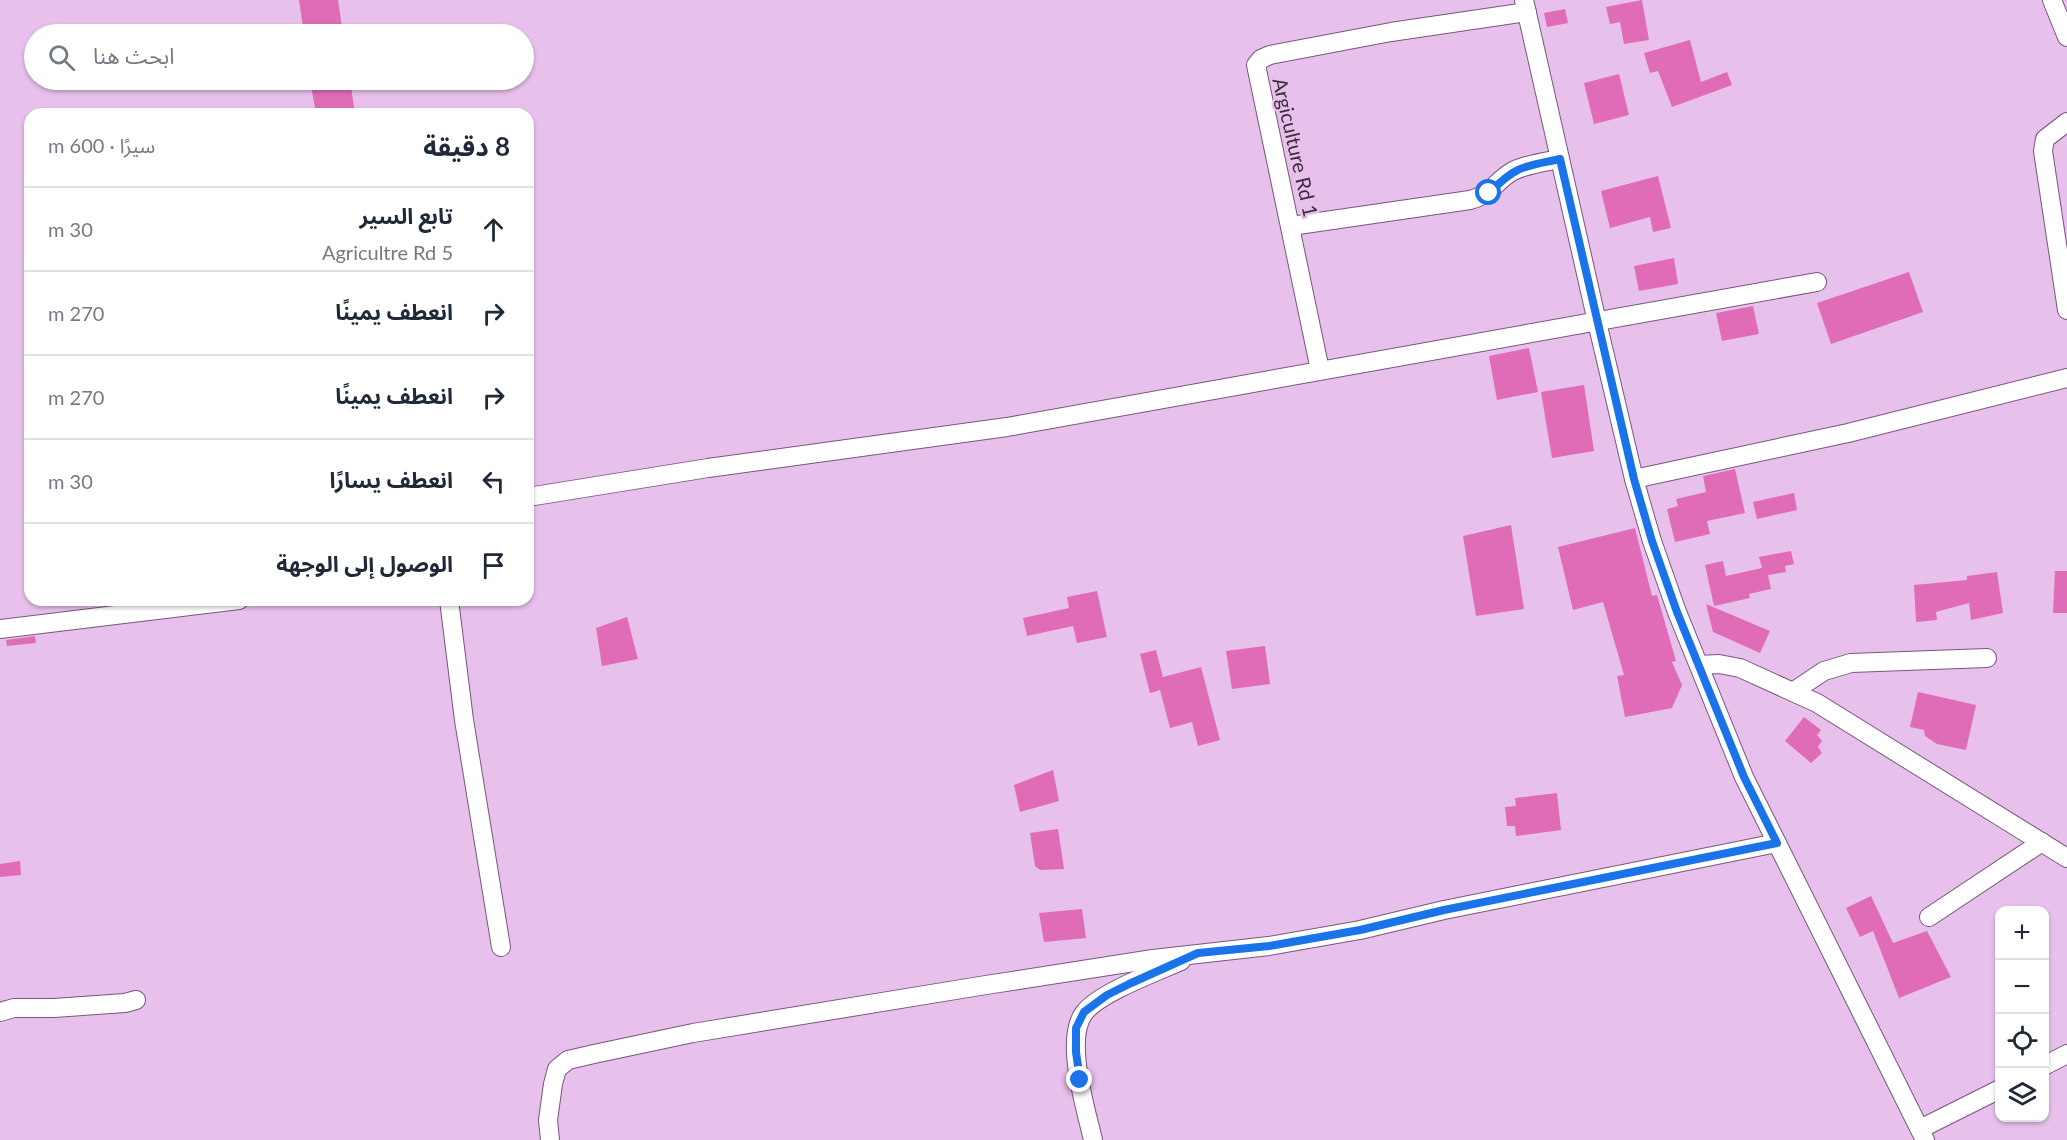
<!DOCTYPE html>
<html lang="ar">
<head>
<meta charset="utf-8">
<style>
  :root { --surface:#fff; --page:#f6f6f7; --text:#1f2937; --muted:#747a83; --line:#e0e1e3 }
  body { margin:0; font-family:Lato,"Noto Sans Arabic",sans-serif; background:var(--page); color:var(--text); direction:rtl }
  .controls { position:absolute; right:18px; bottom:18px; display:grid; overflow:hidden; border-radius:12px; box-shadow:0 2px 4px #0004 }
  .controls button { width:54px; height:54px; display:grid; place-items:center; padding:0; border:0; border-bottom:2px solid var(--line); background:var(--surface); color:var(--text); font:30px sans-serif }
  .stop { position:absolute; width:18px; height:18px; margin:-14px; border:4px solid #1a73e8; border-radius:50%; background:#fff }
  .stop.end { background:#1a73e8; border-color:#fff; box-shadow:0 2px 6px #0008 }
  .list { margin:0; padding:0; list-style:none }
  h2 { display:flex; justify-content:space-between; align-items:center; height:78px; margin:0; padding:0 24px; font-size:26px }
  h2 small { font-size:20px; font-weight:400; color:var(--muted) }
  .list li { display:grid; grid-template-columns:39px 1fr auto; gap:18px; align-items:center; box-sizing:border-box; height:84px; padding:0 24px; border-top:2px solid var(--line) }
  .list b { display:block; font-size:22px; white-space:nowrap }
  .list p { margin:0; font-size:20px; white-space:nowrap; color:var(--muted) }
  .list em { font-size:20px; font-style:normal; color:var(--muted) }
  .icon { flex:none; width:33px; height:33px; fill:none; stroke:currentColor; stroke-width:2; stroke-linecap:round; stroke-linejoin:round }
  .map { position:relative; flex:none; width:2067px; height:1140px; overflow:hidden; direction:ltr }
  .search { position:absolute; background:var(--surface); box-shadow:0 2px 4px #0004; left:24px; top:24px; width:510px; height:66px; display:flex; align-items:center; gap:15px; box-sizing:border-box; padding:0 21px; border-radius:33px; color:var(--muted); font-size:22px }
  .panel { position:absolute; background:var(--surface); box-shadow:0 2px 4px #0004; left:24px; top:108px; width:510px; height:498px; border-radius:18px; direction:rtl }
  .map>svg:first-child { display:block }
  .building { fill:#e06cb8 }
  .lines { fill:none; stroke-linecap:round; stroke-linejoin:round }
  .minor-casing { stroke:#78567c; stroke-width:20 }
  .minor { stroke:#fff; stroke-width:18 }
  .route { stroke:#1a73e8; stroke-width:8 }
  .labels { text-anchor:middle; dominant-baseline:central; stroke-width:5; stroke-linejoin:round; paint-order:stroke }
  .street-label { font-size:20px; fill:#3b2c3d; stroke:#e7c1ec }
</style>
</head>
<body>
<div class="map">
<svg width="2067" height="1140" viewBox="0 0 2067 1140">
  <rect width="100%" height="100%" fill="#e7c1ec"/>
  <g class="building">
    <polygon points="299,0 338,0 343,34 304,34"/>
    <polygon points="1642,0 1649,40 1624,44 1620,22 1610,24 1606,7"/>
    <polygon points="1565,9 1568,23 1547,27 1544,13"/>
    <polygon points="1690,40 1701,82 1727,72 1732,85 1672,107 1658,71 1650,73 1644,53"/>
    <polygon points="1619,74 1629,115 1594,124 1584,83"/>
    <polygon points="310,80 350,80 355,114 316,114"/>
    <polygon points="1658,176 1671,228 1653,232 1650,217 1610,228 1601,191"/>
    <polygon points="1674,258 1678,284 1639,291 1634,266"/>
    <polygon points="1909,272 1923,312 1831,344 1817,303"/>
    <polygon points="1753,306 1759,334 1722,341 1716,313"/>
    <polygon points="1529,348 1538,392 1497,400 1489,356"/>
    <polygon points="1584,385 1594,451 1552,458 1541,392"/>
    <polygon points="1735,469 1745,513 1707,521 1710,534 1675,542 1667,509 1678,506 1676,499 1706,492 1703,476"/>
    <polygon points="1794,493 1797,510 1757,519 1753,502"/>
    <polygon points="1511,525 1524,609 1476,616 1463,536"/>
    <polygon points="1635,528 1652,596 1657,595 1676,661 1672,662 1682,685 1672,708 1625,717 1617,676 1624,675 1603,602 1573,610 1558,547"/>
    <polygon points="1791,551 1794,564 1785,566 1786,572 1768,575 1771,589 1749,594 1750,598 1714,606 1705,565 1723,561 1726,576 1762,568 1759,557"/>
    <polygon points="2055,571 2067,571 2067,613 2053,613"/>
    <polygon points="1997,572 2003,613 1971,620 1969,603 1936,612 1937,620 1916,622 1914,585 1967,580 1967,576"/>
    <polygon points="1097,591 1107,637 1077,643 1073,626 1027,636 1023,618 1069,608 1067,597"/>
    <polygon points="1706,604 1770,631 1760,653 1713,632"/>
    <polygon points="627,617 638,659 602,666 596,628"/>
    <polygon points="35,636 36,643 7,646 6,640"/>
    <polygon points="1265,646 1270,684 1232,689 1226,651"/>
    <polygon points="1156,650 1163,677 1201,667 1220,740 1198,746 1192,722 1170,728 1160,690 1150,693 1140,654"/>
    <polygon points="1918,692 1976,705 1966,750 1937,744 1925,736 1924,730 1910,727"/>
    <polygon points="1804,717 1821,730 1817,735 1822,741 1818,747 1822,753 1811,763 1785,741"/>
    <polygon points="1053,770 1059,801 1020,812 1014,785"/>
    <polygon points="1557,793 1561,830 1516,836 1515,826 1507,826 1505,807 1516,806 1515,798"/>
    <polygon points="1058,829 1064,869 1040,870 1035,866 1030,833"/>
    <polygon points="20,861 21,875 0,877 0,864"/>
    <polygon points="1871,896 1893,943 1927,931 1951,977 1899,998 1873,931 1860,937 1846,908"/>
    <polygon points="1082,909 1086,938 1044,942 1039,913"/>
  </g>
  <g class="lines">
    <defs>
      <g id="minor">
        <polyline points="1524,0 1597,322 1634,479 1652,541 1677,612 1744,777 1925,1140"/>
        <polyline points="2052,0 2067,37"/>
        <polyline points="2067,122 2045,139 2043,151 2067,310"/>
        <path d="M1291 226 1470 200C1493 194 1495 181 1513 171 1527 164 1545 162 1560 159"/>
        <polyline points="1320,370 1256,65 1261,59 1270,55 1391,32 1527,12"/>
        <polyline points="1634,479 1848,433 2067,378"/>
        <polyline points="528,497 708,468 1007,427 1817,282"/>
        <polyline points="449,600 464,720 501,947"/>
        <polyline points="0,629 239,600"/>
        <polyline points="1699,665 1719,664 1740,668 1817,703 2067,858"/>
        <polyline points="1794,691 1824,671 1851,663 1987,658"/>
        <polyline points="1929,917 2042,842"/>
        <polyline points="0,1012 14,1008 54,1008 125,1003 136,1000"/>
        <polyline points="2044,1066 2067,1054"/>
        <polyline points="1920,1129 2000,1089"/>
        <polyline points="550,1140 548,1120 553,1084 557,1069 568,1060 594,1054 693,1033 986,985 1153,959 1269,946 1360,930 1444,910 1777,843"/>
        <path d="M1093 1140C1086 1109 1064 1040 1084 1013 1099 993 1156 972 1181 961"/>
      </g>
    </defs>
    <use href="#minor" class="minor-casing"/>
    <use href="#minor" class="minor"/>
  </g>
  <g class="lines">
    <path class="route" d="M1080 1080 1076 1052V1028L1084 1012 1107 995 1129 984 1198 953 1269 946 1360 930 1444 910 1777 843 1744 777 1677 612 1652 541 1634 479 1560 159C1523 167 1517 165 1489 193"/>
  </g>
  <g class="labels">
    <g class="street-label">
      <text transform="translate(1296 147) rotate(77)">Argiculture Rd 1</text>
    </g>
  </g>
</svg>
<div class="controls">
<button>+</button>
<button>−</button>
<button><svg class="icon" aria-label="locate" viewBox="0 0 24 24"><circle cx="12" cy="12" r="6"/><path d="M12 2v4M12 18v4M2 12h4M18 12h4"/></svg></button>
<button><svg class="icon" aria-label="layers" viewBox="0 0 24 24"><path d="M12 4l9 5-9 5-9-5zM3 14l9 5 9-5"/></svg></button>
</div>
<div class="stop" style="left:1489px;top:193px"></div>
<div class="stop end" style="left:1080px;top:1080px"></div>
<div class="search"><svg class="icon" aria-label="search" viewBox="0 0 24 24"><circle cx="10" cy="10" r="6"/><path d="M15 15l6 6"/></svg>ابحث هنا</div>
<section class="panel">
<h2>8 دقيقة<small>سيرًا · 600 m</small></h2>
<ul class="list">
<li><svg class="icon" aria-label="ahead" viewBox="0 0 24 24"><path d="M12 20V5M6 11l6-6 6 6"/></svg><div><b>تابع السير</b><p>Agricultre Rd 5</p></div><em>30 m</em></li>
<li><svg class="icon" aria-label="right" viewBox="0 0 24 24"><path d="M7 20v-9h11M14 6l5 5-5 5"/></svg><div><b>انعطف يمينًا</b></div><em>270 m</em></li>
<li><svg class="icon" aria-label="right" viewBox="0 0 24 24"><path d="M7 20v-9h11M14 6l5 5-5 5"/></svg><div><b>انعطف يمينًا</b></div><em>270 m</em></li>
<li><svg class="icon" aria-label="left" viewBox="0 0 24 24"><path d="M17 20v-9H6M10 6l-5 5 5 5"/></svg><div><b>انعطف يسارًا</b></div><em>30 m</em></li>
<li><svg class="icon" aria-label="arrive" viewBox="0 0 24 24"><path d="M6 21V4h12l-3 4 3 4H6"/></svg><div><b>الوصول إلى الوجهة</b></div></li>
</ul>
</section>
</div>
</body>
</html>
